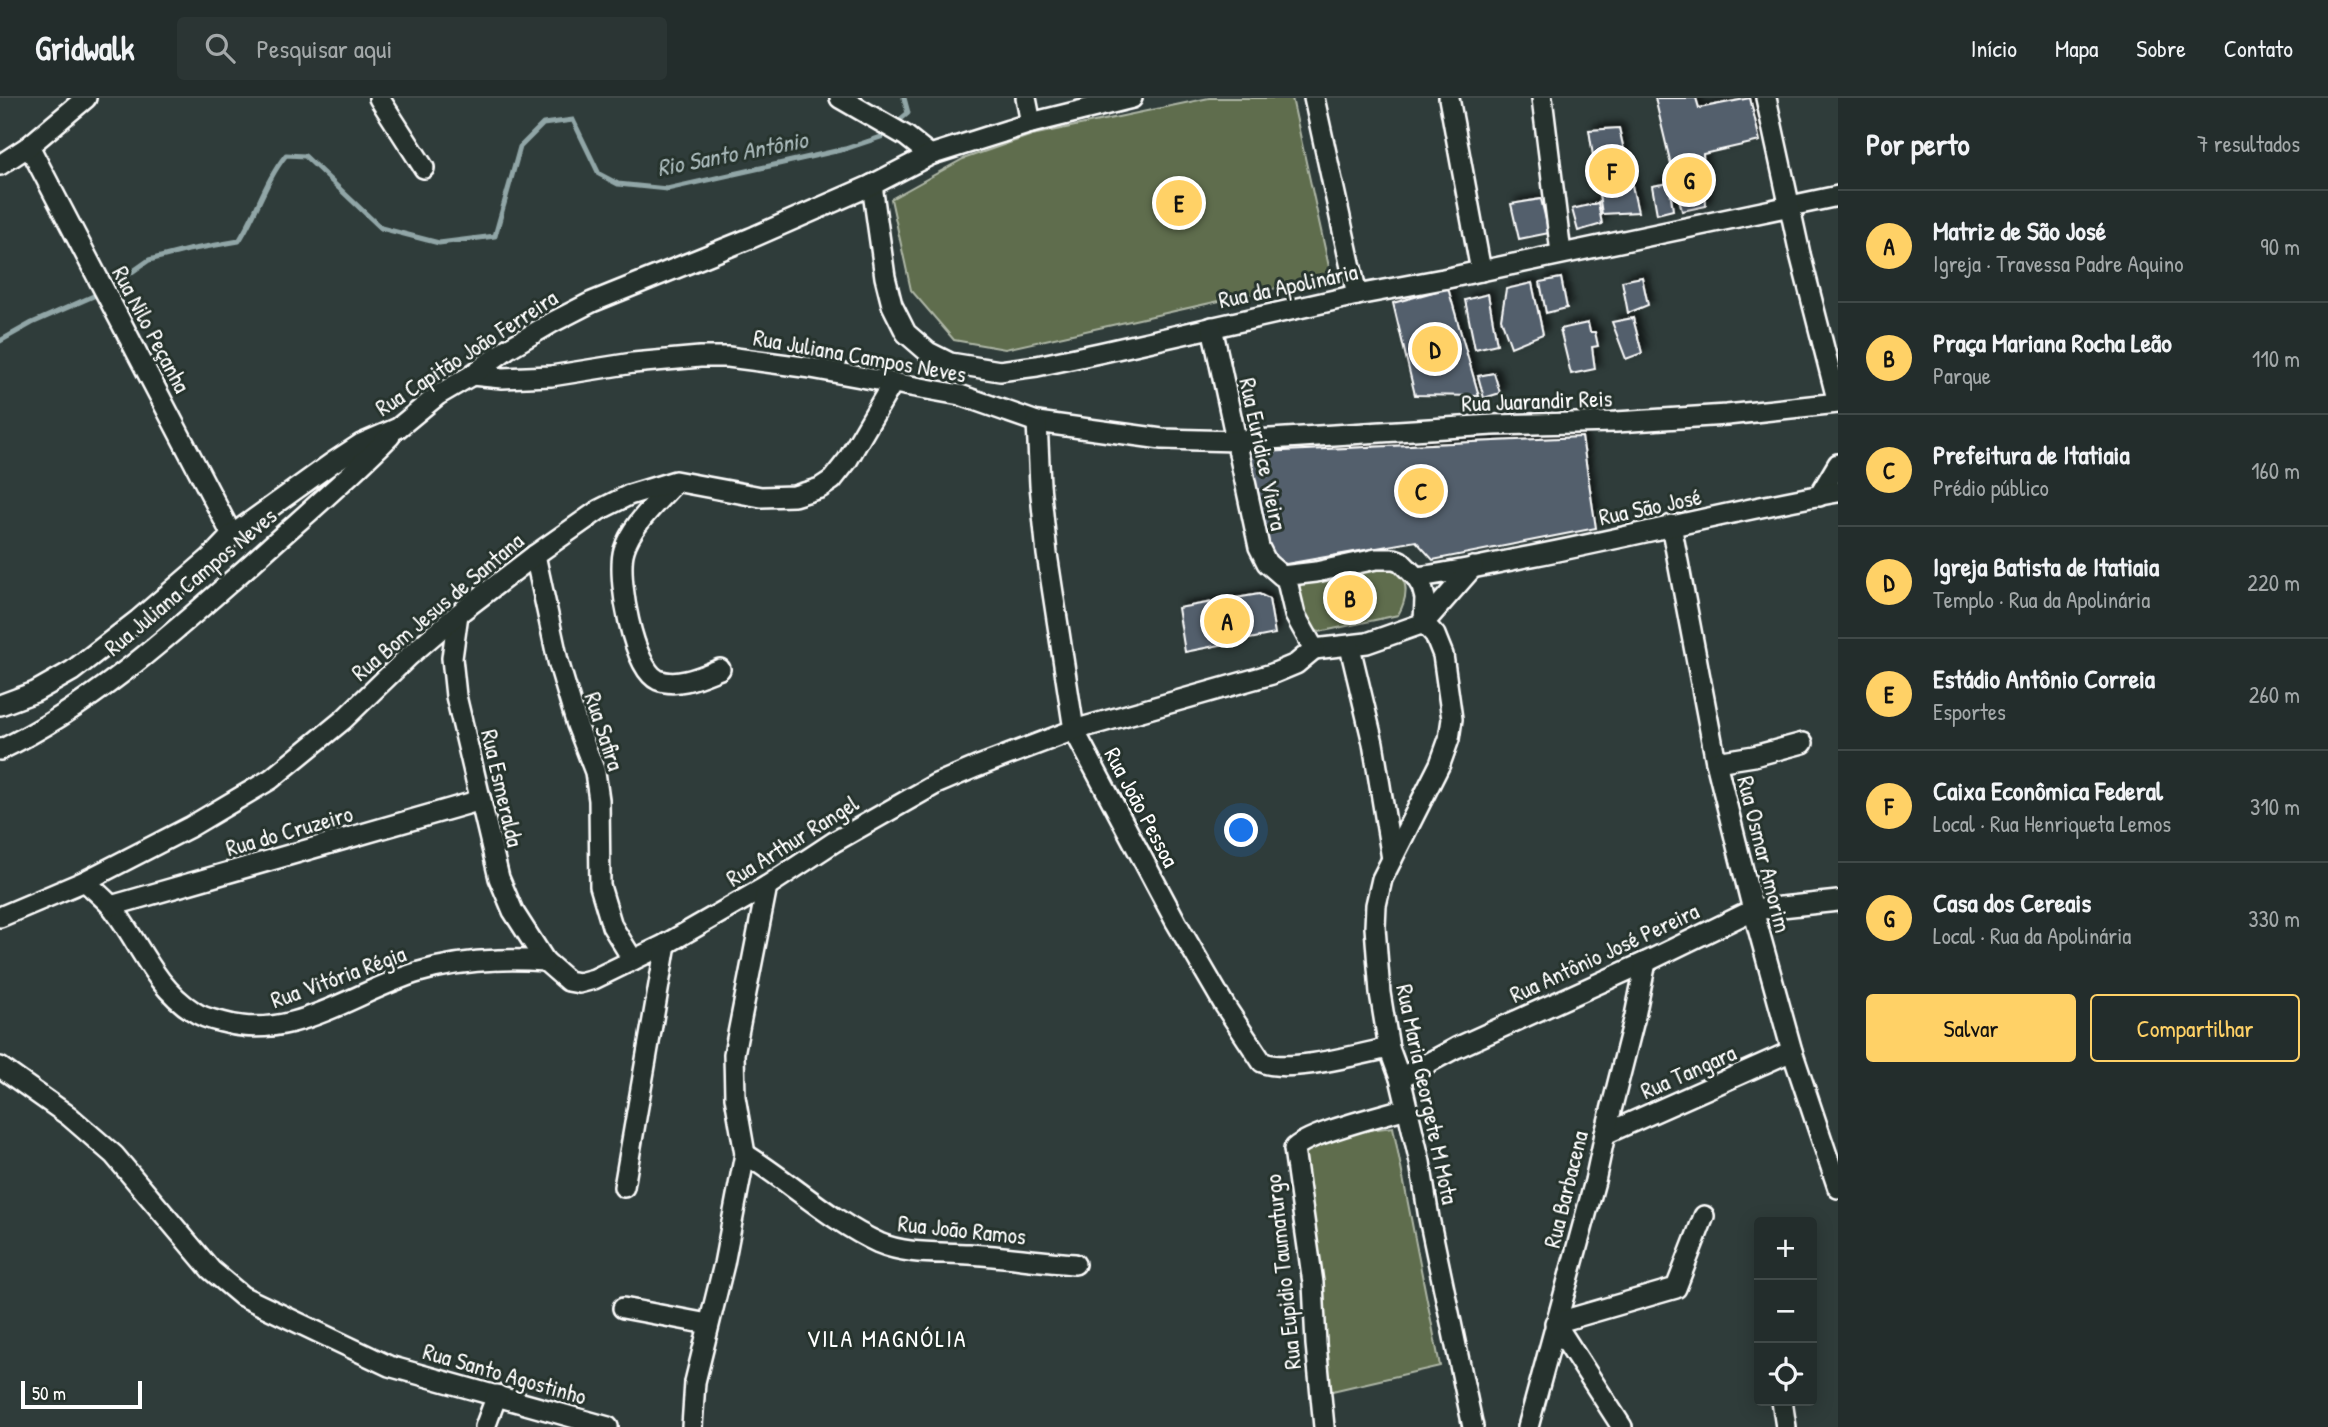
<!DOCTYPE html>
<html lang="pt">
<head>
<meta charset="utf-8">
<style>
  :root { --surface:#232d2c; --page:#2b3534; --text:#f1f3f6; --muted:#a3a8a9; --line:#404948; --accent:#ffd166 }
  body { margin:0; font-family:"Patrick Hand",sans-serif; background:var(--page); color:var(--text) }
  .controls { position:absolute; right:21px; bottom:21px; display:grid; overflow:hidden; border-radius:7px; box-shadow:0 4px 18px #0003 }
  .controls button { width:63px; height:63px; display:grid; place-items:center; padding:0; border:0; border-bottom:2px solid var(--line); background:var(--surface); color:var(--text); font:35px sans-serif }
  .scale { position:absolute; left:21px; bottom:18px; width:121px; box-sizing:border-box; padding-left:7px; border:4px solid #fff; border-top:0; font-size:19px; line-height:24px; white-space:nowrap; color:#fff; -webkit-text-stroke:5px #26332d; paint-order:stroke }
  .you { position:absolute; left:1242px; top:733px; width:24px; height:24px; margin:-18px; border:5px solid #fff; border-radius:50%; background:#1a73e8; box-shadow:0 0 0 10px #1a73e833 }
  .badge { display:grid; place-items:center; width:46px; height:46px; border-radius:50%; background:var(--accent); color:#111; font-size:23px; font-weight:700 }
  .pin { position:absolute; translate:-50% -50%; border:4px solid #fff; box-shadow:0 2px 7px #0006 }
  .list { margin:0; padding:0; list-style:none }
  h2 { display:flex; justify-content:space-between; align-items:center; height:91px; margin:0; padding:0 28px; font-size:30px }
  h2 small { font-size:23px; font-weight:400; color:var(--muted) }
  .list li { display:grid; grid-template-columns:46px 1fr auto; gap:21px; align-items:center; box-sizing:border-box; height:112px; padding:0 28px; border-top:2px solid var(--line) }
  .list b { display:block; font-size:26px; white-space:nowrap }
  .list p { margin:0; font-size:23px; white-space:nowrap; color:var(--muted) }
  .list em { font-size:23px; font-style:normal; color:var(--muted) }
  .actions { display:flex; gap:14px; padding:21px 28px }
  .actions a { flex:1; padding:16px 0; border:2px solid var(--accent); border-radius:7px; text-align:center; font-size:24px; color:var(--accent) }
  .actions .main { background:var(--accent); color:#111 }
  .icon { flex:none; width:38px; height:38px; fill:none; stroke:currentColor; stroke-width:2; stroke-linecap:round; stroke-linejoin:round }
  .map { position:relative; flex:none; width:1838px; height:1329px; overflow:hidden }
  header { display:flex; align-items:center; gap:42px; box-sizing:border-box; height:98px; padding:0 35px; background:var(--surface); border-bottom:2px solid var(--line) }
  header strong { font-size:33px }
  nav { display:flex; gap:38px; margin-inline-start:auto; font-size:24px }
  .search { width:490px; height:63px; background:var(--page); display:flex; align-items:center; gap:18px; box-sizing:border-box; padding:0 24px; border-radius:7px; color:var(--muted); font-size:26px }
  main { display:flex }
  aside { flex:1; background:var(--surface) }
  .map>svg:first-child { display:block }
  .green { fill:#5e6d4e; stroke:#aeb6a6; stroke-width:2 }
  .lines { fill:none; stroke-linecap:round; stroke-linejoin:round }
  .stream { stroke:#91a6a7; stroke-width:5 }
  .building { fill:#535f6c; stroke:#fff; stroke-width:2; filter:url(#shadow) }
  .minor-casing { stroke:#fff; stroke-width:24 }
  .minor { stroke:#26332d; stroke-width:19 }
  .labels { text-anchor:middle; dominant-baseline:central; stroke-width:6; stroke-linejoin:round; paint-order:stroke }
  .street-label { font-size:23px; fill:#fff; stroke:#26332d }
  .water-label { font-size:24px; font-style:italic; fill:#acbcbd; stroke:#26332d }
  .neighbourhood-label { font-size:24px; letter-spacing:2px; fill:#fff; stroke:#26332d }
</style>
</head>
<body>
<header>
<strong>Gridwalk</strong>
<div class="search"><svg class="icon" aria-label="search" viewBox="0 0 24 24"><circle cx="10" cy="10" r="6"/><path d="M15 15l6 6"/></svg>Pesquisar aqui</div>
<nav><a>Início</a><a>Mapa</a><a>Sobre</a><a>Contato</a></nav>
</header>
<main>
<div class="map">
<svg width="1838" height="1329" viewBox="0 0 1838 1329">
  <defs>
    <filter id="shadow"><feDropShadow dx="5" dy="-5" stdDeviation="3.5" flood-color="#0009"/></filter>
  </defs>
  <rect width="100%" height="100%" fill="#2f3c3a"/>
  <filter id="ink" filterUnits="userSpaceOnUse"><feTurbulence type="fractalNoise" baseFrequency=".0143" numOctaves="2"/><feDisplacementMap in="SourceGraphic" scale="14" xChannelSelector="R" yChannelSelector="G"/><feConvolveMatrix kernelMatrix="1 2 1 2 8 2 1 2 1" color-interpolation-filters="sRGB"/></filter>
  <g filter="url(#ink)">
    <g class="green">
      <polygon points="1209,0 1292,0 1331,178 1005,251 954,242 911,192 891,101 963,61 1032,37"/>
      <path d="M1387 465C1409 478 1410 496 1398 517L1319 534 1303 526 1295 495 1305 481Z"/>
      <polygon points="1393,1029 1440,1268 1328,1294 1298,1041"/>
    </g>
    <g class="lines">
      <g class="stream">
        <polyline points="895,26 908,15 904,0"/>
        <path d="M0 243 32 225 105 193 149 162 188 152 239 143C257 115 265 83 286 57L305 58 381 130 439 145 495 138 520 49 543 26 573 22 599 76 618 86 667 91 845 51 881 39 888 33"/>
      </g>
    </g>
    <g class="building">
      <polygon points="1655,0 1696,0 1699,10 1750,0 1760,43 1703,56 1706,108 1682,113"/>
      <polygon points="1619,30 1638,114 1602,116 1589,32"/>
      <polygon points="1669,85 1673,112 1657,116 1652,88"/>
      <polygon points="1541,101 1549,135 1519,141 1511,106"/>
      <polygon points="1598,105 1602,126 1578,133 1572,111"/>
      <polygon points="1642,179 1648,207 1628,215 1622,183"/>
      <polygon points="1561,180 1567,210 1546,215 1540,184"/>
      <polygon points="1532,185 1543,236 1511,249 1501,221 1506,191"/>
      <polygon points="1448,190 1479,298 1415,297 1393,205"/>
      <polygon points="1488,196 1497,246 1475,251 1465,202"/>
      <polygon points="1633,220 1642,255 1626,261 1612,224"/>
      <polygon points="1588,225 1590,234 1595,234 1598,248 1592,249 1595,271 1571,276 1560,231"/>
      <polygon points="1494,275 1500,295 1484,300 1478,278"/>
      <polygon points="1582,339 1596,430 1433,462 1416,443 1286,466 1270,458 1242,355"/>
      <polygon points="1259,496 1269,501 1275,536 1185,554 1178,510"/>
    </g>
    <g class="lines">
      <defs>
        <g id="minor">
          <polyline points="379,0 424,70"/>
          <polyline points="840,0 906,38 930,57"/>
          <polyline points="1026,0 1031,25"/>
          <polyline points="1314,0 1357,197"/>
          <polyline points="1449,0 1481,173"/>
          <polyline points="1542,0 1561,155"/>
          <polyline points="29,48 232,437"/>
          <polyline points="0,67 29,48 86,0"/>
          <polyline points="872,87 885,179 892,207 906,235 928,254 950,265 1000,273 1037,268 1099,255 1357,197 1443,181 1838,98"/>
          <polyline points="1212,229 1259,449 1267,465 1282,478 1316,474 1376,461 1394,461 1400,463 1416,479 1422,489 1425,500 1424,525 1367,545 1314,551 1295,517 1287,483 1289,478"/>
          <polyline points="472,277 502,280 551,278 633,265 700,259 728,259 811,270 960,297 1037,324 1162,341 1237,343 1493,327 1616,324 1727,317 1838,305 1800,156 1766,0"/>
          <path d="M1037 324 1040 387 1047 456 1074 632 1176 824 1225 908 1262 964C1286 976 1361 956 1389 950"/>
          <path d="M675 384C658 404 631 427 624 452 616 477 633 571 658 582 678 590 702 578 720 571"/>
          <polyline points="1819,398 1838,366"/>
          <polyline points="1671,427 1716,664 1753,812 1792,953 1838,1090"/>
          <polyline points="535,457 558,563 577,627 595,674 599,702 600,788 612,828 633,862"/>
          <path d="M1416 479C1455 475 1494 465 1532 458 1635 438 1735 412 1838 394"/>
          <polyline points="458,516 452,560 456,598 499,780 513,813 545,863 568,883 579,885 594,881 666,846 767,788 834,744 936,686 976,669 1074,632 1272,576 1296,566 1314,551"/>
          <polyline points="1350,549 1373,645 1392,761"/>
          <polyline points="0,607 35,594 72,573 138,522 210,460 232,437 332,365 361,346 398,330 438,297 472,277 507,251 553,224 592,204 751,140 872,87 930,57 1031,25 1132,0"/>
          <path d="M0 652C93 608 175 533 252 465 298 423 346 383 390 338"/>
          <polyline points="1716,664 1754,658 1803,645"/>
          <path d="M85 783C94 792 104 800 112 809 139 844 154 888 193 913 201 919 213 922 222 924 293 945 354 893 419 874 460 862 502 860 545 863"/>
          <polyline points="111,808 481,702"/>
          <polyline points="0,819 85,783 190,729 271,681 343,622 409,558 458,516 535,457 599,412 629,397 675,383 761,399 794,398 820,390 832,382 847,363 892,286"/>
          <polyline points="0,969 69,1018 114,1057 211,1172 242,1198 389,1268 608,1329"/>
          <polyline points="1400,980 1456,950 1646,864 1753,812 1838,803"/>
          <polyline points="1605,1036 1792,953"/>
          <path d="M745 1056C790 1084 831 1123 879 1145 907 1157 939 1154 969 1156 1004 1158 1040 1164 1075 1166"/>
          <polyline points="624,1089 666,846"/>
          <polyline points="623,1210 708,1226"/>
          <polyline points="1782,1303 1786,1329"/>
          <polyline points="485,1329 497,1297"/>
          <polyline points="692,1329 695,1284 724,1166 745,1056 735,999 734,956 767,788"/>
          <path d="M1324 1329 1316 1246 1313 1185 1294 1051C1305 1036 1384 1017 1407 1010"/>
          <polyline points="1473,1329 1429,1120 1420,1064 1400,980 1389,950 1380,895 1375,829 1376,807 1382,781 1440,666 1449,641 1452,621 1443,557 1435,537 1424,525 1473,469"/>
          <polyline points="1528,1329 1595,1083 1605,1036 1635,918 1646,864"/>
          <polyline points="1622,1329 1555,1225 1676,1190 1704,1118"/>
        </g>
      </defs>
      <use href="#minor" class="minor-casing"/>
      <use href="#minor" class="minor"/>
    </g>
  </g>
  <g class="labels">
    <g class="street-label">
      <text transform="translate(1288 187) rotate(-12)">Rua da Apolinária</text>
      <text transform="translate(152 231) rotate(62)">Rua Nilo Peçanha</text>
      <text transform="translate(466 254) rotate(-33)">Rua Capitão João Ferreira</text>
      <text transform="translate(860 257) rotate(10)">Rua Juliana Campos Neves</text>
      <text transform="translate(1537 302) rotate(-2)">Rua Juarandir Reis</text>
      <text transform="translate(1264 356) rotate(78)">Rua Euridice Vieira</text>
      <text transform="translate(1650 408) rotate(-12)">Rua São José</text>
      <text transform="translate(190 483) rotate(-40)">Rua Juliana Campos Neves</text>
      <text transform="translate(437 508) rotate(-40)">Rua Bom Jesus de Santana</text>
      <text transform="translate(605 633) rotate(72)">Rua Safira</text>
      <text transform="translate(503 690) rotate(77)">Rua Esmeralda</text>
      <text transform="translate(1142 709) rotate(62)">Rua João Pessoa</text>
      <text transform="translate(289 732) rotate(-16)">Rua do Cruzeiro</text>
      <text transform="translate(792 742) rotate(-32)">Rua Arthur Rangel</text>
      <text transform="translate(1765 756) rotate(76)">Rua Osmar Amorim</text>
      <text transform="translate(1604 854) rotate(-25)">Rua Antônio José Pereira</text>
      <text transform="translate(338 878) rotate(-20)">Rua Vitória Régia</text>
      <text transform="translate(1688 973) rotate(-24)">Rua Tangara</text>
      <text transform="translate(1428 996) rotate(78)">Rua Maria Georgete M Mota</text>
      <text transform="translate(1565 1091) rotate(-76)">Rua Barbacena</text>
      <text transform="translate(962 1131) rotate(6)">Rua João Ramos</text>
      <text transform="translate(1282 1174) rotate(-96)">Rua Eupidio Taumaturgo</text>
      <text transform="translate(505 1275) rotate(16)">Rua Santo Agostinho</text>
    </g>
    <g class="water-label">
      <text transform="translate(732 55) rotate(-11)">Rio Santo Antônio</text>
    </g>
    <g class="neighbourhood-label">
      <text x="887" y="1240">VILA MAGNÓLIA</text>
    </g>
  </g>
</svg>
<div class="controls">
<button>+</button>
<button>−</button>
<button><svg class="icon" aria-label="locate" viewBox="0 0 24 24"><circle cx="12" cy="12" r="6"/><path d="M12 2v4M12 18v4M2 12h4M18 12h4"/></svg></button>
</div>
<div class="scale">50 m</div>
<div class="you"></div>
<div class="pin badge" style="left:1227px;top:523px">A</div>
<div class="pin badge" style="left:1350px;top:500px">B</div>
<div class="pin badge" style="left:1421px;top:393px">C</div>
<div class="pin badge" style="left:1435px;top:251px">D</div>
<div class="pin badge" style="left:1179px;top:105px">E</div>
<div class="pin badge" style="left:1612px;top:73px">F</div>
<div class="pin badge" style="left:1689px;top:82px">G</div>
</div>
<aside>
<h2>Por perto<small>7 resultados</small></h2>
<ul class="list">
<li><span class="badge">A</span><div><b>Matriz de São José</b><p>Igreja · Travessa Padre Aquino</p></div><em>90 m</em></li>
<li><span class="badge">B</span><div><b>Praça Mariana Rocha Leão</b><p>Parque</p></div><em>110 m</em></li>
<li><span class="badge">C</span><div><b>Prefeitura de Itatiaia</b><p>Prédio público</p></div><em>160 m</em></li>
<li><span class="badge">D</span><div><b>Igreja Batista de Itatiaia</b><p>Templo · Rua da Apolinária</p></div><em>220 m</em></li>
<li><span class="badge">E</span><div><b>Estádio Antônio Correia</b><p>Esportes</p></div><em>260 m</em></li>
<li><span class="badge">F</span><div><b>Caixa Econômica Federal</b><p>Local · Rua Henriqueta Lemos</p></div><em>310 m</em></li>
<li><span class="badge">G</span><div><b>Casa dos Cereais</b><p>Local · Rua da Apolinária</p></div><em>330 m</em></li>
</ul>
<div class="actions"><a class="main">Salvar</a><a>Compartilhar</a></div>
</aside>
</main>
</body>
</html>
